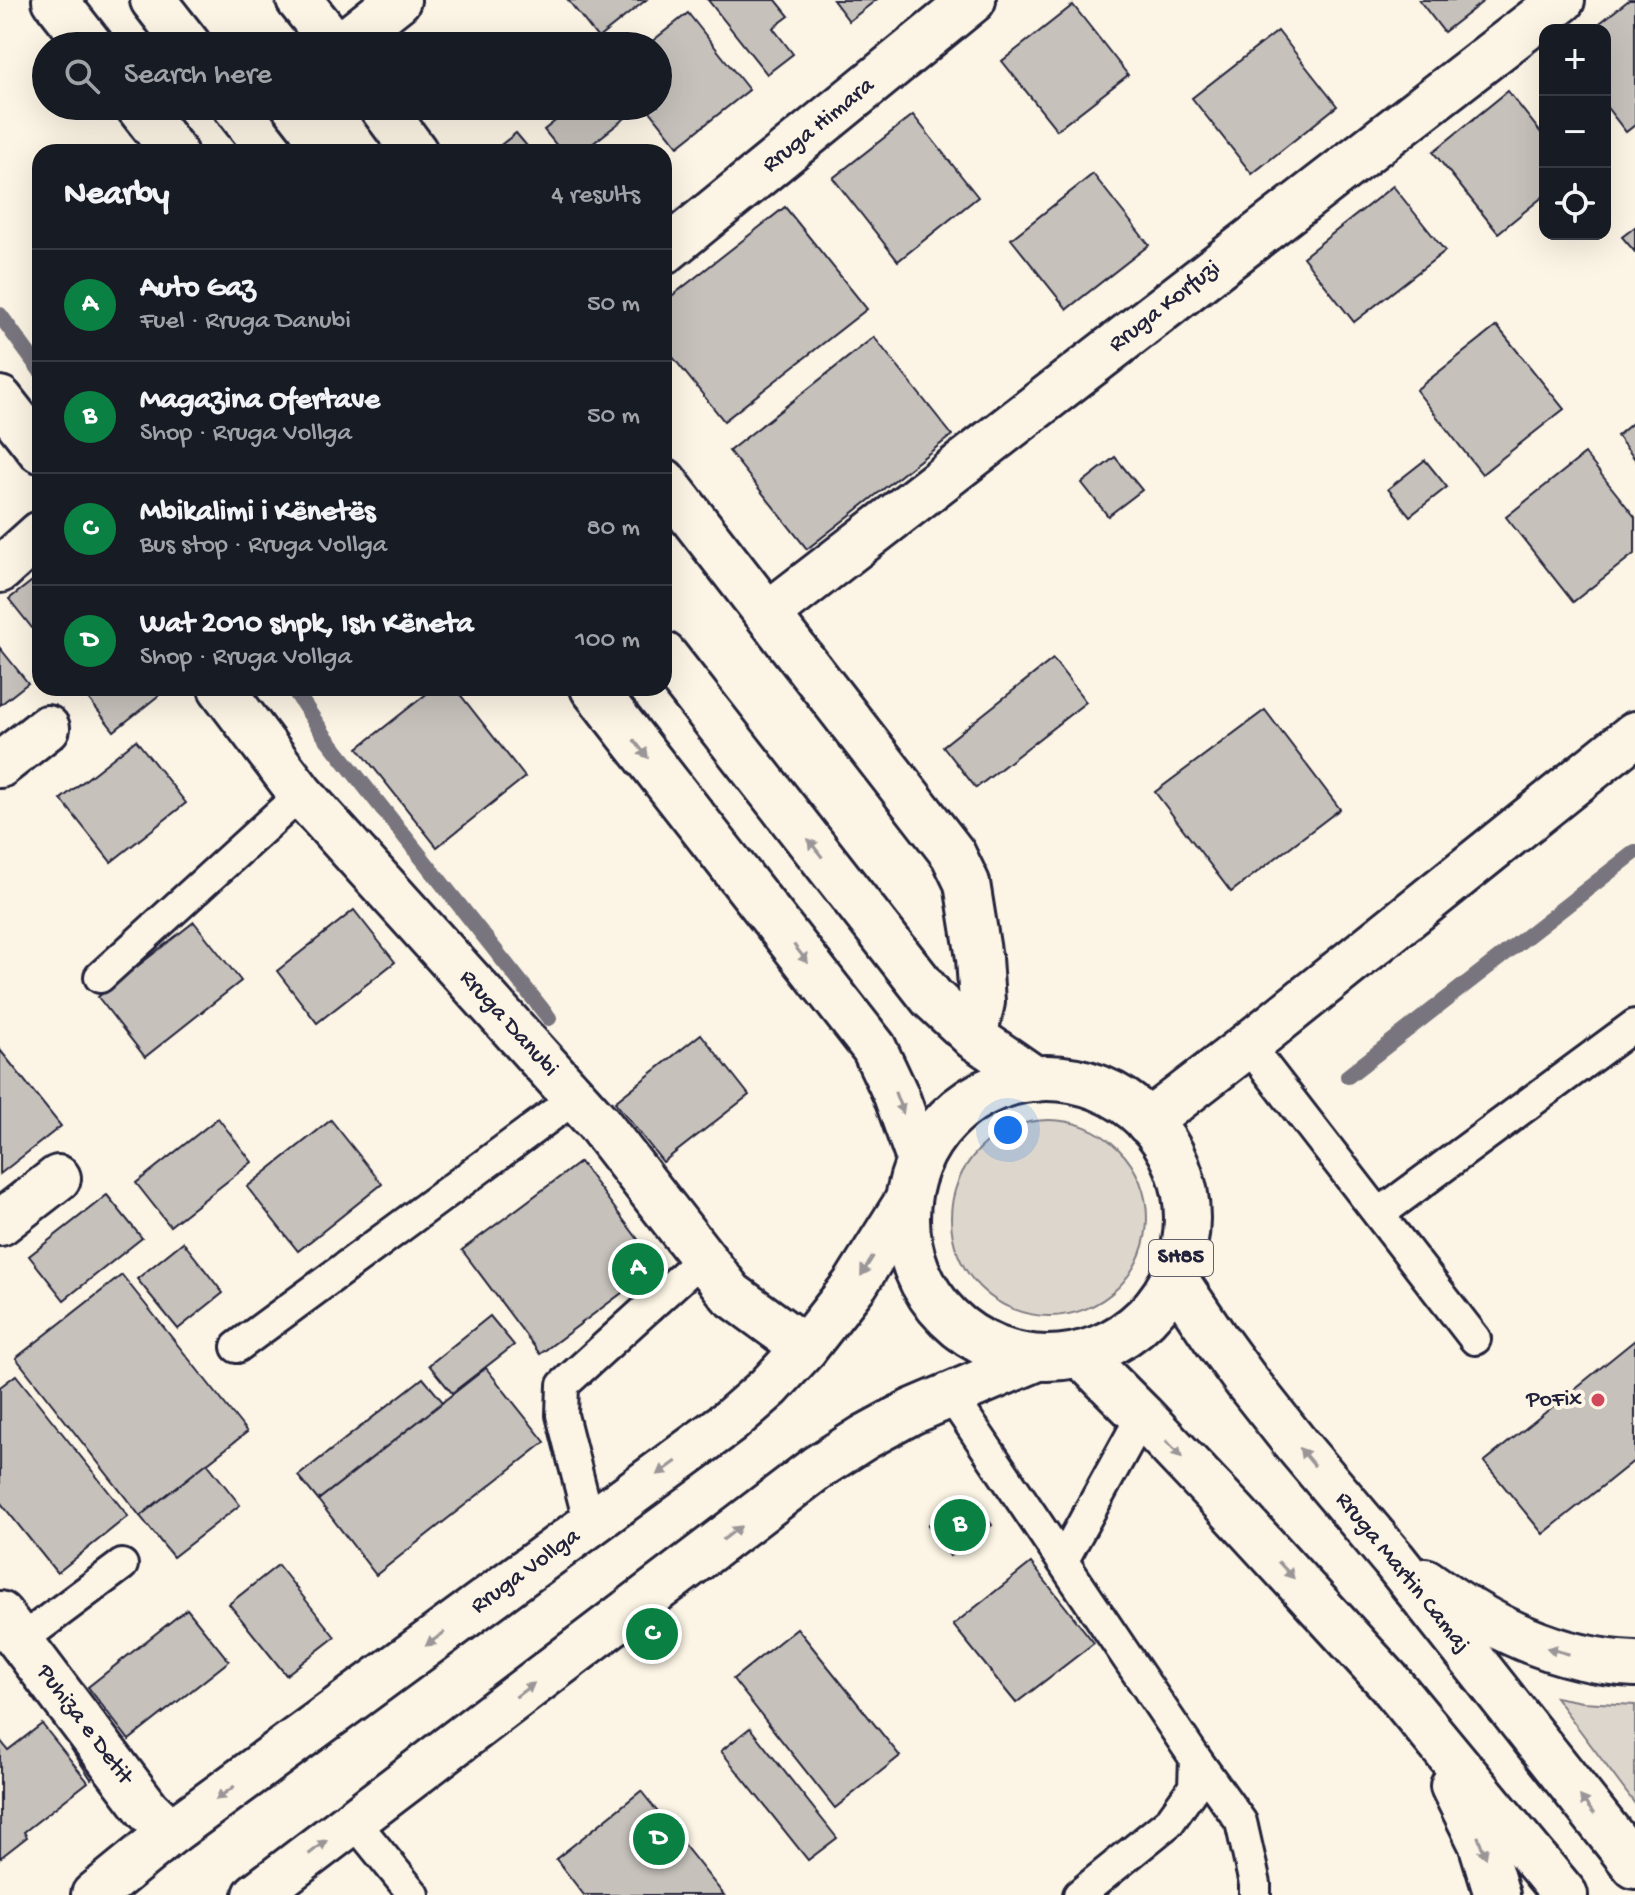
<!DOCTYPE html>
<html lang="en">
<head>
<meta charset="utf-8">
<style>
  :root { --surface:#171b24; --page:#20242c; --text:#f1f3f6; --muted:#9ea1a6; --line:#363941; --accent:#0b8043 }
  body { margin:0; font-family:"Gochi Hand",sans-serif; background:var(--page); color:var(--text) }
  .controls { position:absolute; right:24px; top:24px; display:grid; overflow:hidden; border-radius:16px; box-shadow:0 8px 32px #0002 }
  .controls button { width:72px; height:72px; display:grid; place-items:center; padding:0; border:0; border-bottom:2px solid var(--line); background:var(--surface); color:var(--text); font:40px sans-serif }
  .you { position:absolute; left:1008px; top:1130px; width:28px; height:28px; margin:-20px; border:6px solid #fff; border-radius:50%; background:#1a73e8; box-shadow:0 0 0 12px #1a73e833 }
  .badge { display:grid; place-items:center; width:52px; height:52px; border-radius:50%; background:var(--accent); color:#fff; font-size:26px; font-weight:700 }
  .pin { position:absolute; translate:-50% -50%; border:4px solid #fff; box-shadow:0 2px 8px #0006 }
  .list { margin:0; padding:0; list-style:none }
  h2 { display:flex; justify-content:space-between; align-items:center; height:104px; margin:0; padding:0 32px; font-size:34px }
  h2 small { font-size:26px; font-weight:400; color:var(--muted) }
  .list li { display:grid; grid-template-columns:52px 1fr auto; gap:24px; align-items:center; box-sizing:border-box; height:112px; padding:0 32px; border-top:2px solid var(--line) }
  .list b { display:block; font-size:30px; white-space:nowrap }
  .list p { margin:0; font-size:26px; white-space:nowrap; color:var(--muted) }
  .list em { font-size:26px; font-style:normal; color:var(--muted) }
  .icon { flex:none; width:44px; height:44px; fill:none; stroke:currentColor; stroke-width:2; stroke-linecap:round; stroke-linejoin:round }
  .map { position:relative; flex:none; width:1635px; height:1895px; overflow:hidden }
  .search { position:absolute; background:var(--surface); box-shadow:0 8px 32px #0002; left:32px; top:32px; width:640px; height:88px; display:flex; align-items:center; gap:20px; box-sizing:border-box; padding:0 28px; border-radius:44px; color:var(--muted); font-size:30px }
  .panel { position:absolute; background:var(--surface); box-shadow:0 8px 32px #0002; left:32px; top:144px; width:640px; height:552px; border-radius:24px }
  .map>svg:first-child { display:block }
  .green { fill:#dcd6cc; stroke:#7f7c84; stroke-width:2 }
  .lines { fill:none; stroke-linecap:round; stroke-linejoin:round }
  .stream { stroke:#78757e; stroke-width:16 }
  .building { fill:#c6c1bb; stroke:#22223b; stroke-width:2 }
  .service-casing { stroke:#22223b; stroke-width:36 }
  .minor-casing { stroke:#22223b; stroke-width:50 }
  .secondary-casing { stroke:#22223b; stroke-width:50 }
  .primary-casing { stroke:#22223b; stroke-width:50 }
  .service { stroke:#fcf5e5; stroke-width:30 }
  .minor { stroke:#fcf5e5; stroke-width:44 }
  .secondary { stroke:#fcf5e5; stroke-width:44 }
  .primary { stroke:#fcf5e5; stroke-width:44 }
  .oneway { fill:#9a9698 }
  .poi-dot { fill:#d1495b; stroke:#fcf5e5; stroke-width:3 }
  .labels { text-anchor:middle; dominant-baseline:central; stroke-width:8; stroke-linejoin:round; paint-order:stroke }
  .shield { fill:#fcf5e5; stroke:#63616e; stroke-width:2 }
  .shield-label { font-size:22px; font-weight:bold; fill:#22223b }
  .street-label { font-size:24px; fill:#22223b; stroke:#fcf5e5 }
  .poi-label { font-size:24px; fill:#22223b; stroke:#fcf5e5; text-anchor:end }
</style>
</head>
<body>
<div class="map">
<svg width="1635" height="1895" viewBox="0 0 1635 1895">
  <rect width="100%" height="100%" fill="#fcf5e5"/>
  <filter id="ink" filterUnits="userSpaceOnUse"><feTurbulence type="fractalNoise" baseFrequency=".0125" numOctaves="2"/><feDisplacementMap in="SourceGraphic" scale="16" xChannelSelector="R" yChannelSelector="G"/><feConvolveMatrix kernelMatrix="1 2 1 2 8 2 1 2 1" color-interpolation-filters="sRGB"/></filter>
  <g filter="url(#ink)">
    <g class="green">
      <circle cx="1049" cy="1218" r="98"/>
      <polygon points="1555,1697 1582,1702 1635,1705 1635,1804"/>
    </g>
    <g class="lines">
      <g class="stream">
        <polyline points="0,315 40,370"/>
        <polyline points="293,688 324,735 549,1018"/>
        <polyline points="1348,1076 1635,852"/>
      </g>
    </g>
    <g class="building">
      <polygon points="568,0 646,0 598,38"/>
      <polygon points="708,0 776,0 789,16 773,28 793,54 767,74"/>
      <polygon points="833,0 876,0 849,21"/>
      <polygon points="1419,0 1485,0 1444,32"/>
      <polygon points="1629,0 1635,0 1635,125 1626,132 1605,105 1605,30 1591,30"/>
      <polygon points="1073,5 1128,75 1057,130 1002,61"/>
      <polygon points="688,13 749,90 678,146 646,106 658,106 658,46 646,46"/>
      <polygon points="1278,31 1337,106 1252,174 1192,98"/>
      <polygon points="1508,91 1545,138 1545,195 1498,233 1433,152"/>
      <polygon points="574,106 630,106 634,111 582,152 562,152 544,130"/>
      <polygon points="913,115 978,197 898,261 833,178"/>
      <polygon points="516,133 532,152 492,152"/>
      <polygon points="1093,174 1149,245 1067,309 1011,239"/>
      <polygon points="1393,186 1445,251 1354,322 1303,257"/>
      <polygon points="785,207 867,309 724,421 664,346 664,302"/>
      <polygon points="1635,227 1635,252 1622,237"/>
      <polygon points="1497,326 1564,409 1482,474 1416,390"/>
      <polygon points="874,337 952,435 807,549 729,451"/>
      <polygon points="1635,421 1635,459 1617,436"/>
      <polygon points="1585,454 1635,517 1635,553 1573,602 1506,517"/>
      <polygon points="1115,457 1142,490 1108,516 1082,483"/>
      <polygon points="1425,460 1447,487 1410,516 1388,489"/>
      <polygon points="40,575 40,638 9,599"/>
      <polygon points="0,648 28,683 0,705"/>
      <polygon points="1053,659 1086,702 976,788 943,746"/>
      <polygon points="80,688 168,688 114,731"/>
      <polygon points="434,688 455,688 525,777 437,847 358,748"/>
      <polygon points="1265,710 1340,809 1231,892 1155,792"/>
      <polygon points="136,740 186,803 111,862 61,799"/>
      <polygon points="354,910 395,962 317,1023 277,971"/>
      <polygon points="194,922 241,981 145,1057 98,997"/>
      <polygon points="701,1034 749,1095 663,1162 615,1102"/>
      <polygon points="0,1050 61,1126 0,1174"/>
      <polygon points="218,1118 252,1162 170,1226 136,1183"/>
      <polygon points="331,1120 382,1184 298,1251 247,1187"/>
      <polygon points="580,1162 658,1266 540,1354 462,1250"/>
      <polygon points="107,1195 142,1238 64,1300 29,1256"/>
      <polygon points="183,1242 223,1293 178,1329 137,1279"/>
      <polygon points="122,1275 247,1432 140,1516 16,1358"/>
      <polygon points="490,1316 514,1345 452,1393 429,1365"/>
      <polygon points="1635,1340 1635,1460 1543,1534 1484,1462"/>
      <polygon points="486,1368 545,1442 376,1575 318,1500"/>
      <polygon points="16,1375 128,1516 57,1573 0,1502 0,1387"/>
      <polygon points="423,1378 443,1402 318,1500 298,1476"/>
      <polygon points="207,1463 240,1505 173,1557 140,1516"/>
      <polygon points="970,1495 992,1525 950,1556 928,1525"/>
      <polygon points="1031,1563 1094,1643 1016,1703 953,1625"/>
      <polygon points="278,1565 335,1637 286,1675 229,1604"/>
      <polygon points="187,1609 229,1661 129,1740 88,1687"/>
      <polygon points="797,1628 900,1756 835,1808 733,1679"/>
      <polygon points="42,1724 88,1782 24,1832 27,1837 0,1858 0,1740 8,1750"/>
      <polygon points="750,1728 837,1838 808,1860 721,1751"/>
      <polygon points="80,1739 102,1771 91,1779 70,1747"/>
      <polygon points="641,1791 724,1895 584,1895 556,1859"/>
    </g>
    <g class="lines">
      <defs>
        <g id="service">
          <polyline points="100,977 301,794"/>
          <polyline points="1248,1045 1475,1339"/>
          <polyline points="1379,1214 1635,1025"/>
          <polyline points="237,1347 575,1098"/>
          <polyline points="950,1394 1195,1758 1194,1787 1169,1822 1079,1895"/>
          <polyline points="590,1525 562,1415 563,1385 703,1258"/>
          <polyline points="1063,1560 1142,1416"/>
          <polyline points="20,1641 122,1565"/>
          <polyline points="1195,1758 1241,1822 1255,1884 1255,1895"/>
          <polyline points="353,1820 414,1895"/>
        </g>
        <g id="minor">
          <polyline points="299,0 336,46"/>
          <polyline points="340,46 398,0"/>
          <polyline points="381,106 415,152"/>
          <polyline points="664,252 973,0"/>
          <polyline points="0,399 40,450"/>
          <polyline points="664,481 953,854 967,883 979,958 982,1002 974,1037"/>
          <polyline points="0,570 40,534"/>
          <polyline points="768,614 1562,0"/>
          <polyline points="221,688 301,794 599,1124 731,1294 805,1348"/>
          <polyline points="0,765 47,728"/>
          <polyline points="1148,1122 1248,1045 1635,734"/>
          <polyline points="0,1223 58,1178"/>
          <polyline points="0,1614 148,1810 171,1832"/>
        </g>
        <g id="secondary">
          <polyline points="94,1895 171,1832 729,1422 769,1387 805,1348 856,1283 908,1200"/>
          <polyline points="256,1895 818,1467 865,1437 911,1412 1038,1358"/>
        </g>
        <g id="primary">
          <polyline points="55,0 91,46"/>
          <polyline points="153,0 189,46"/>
          <polyline points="138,106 174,152"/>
          <polyline points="235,106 271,152"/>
          <polyline points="664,655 932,998 974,1037 1035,1079"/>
          <polyline points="593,688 874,1048 896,1095 919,1159"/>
          <circle cx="1047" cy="1218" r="140"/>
          <polyline points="1174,1277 1215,1338 1247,1382 1296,1444 1393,1559 1635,1866"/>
          <polyline points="1080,1354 1142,1416 1234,1513 1389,1682 1565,1895"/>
          <path d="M1425 1581C1488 1626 1556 1661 1635 1664"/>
          <polyline points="1453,1786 1481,1843 1497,1895"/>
        </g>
      </defs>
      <use href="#service" class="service-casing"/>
      <use href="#minor" class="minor-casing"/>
      <use href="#secondary" class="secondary-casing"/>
      <use href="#primary" class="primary-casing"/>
      <use href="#service" class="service"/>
      <use href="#minor" class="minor"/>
      <use href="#secondary" class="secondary"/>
      <use href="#primary" class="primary"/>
    </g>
    <defs><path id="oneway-solid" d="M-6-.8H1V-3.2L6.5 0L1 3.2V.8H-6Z" transform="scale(2)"/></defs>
    <g class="oneway">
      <use href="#oneway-solid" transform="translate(641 749) rotate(52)"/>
      <use href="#oneway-solid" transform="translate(815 848) rotate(-128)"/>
      <use href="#oneway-solid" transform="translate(801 954) rotate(52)"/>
      <use href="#oneway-solid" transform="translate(899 1103) rotate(69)"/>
      <use href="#oneway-solid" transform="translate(867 1266) rotate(122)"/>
      <use href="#oneway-solid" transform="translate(1174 1449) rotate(47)"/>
      <use href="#oneway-solid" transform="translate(1307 1457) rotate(-130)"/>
      <use href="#oneway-solid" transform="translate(667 1468) rotate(144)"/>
      <use href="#oneway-solid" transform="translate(732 1533) rotate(-37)"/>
      <use href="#oneway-solid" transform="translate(1286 1570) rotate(47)"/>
      <use href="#oneway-solid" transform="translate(435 1639) rotate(144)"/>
      <use href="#oneway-solid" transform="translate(1558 1651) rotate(-164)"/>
      <use href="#oneway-solid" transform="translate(525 1690) rotate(-37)"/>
      <use href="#oneway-solid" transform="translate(225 1793) rotate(144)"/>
      <use href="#oneway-solid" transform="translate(1587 1805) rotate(-128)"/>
      <use href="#oneway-solid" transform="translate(318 1847) rotate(-38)"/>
      <use href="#oneway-solid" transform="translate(1482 1847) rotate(69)"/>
    </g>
  </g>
  <circle class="poi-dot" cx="1598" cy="1400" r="8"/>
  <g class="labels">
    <rect class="shield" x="1149" y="1240" width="64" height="36" rx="6"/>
    <g class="shield-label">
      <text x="1181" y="1258">SH85</text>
    </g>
    <g class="street-label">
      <text transform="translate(819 126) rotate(-39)">Rruga Himara</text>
      <text transform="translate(1165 307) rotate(-38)">Rruga Korfuzi</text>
      <text transform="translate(508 1024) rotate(48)">Rruga Danubi</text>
      <text transform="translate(526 1572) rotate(-36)">Rruga Vollga</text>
      <text transform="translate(1402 1573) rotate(51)">Rruga Martin Camaj</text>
      <text transform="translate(84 1725) rotate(53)">Puhiza e Detit</text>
    </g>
    <g class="poi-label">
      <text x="1582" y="1400">PoFix</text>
    </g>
  </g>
</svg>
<div class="controls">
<button>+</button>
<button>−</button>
<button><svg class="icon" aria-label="locate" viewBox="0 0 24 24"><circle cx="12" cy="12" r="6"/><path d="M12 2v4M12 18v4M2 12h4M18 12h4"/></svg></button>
</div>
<div class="you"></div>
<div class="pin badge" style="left:638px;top:1269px">A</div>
<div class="pin badge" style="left:960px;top:1525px">B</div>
<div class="pin badge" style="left:652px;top:1634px">C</div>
<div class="pin badge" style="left:659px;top:1839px">D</div>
<div class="search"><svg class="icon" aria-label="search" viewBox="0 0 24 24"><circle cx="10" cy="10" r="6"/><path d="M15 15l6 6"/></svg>Search here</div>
<section class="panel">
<h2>Nearby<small>4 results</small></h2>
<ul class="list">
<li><span class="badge">A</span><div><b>Auto Gaz</b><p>Fuel · Rruga Danubi</p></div><em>50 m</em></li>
<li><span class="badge">B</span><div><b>Magazina Ofertave</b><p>Shop · Rruga Vollga</p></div><em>50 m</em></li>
<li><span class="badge">C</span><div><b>Mbikalimi i Kënetës</b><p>Bus stop · Rruga Vollga</p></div><em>80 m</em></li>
<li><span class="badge">D</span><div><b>Wat 2010 shpk, Ish Këneta</b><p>Shop · Rruga Vollga</p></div><em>100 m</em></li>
</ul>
</section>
</div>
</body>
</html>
